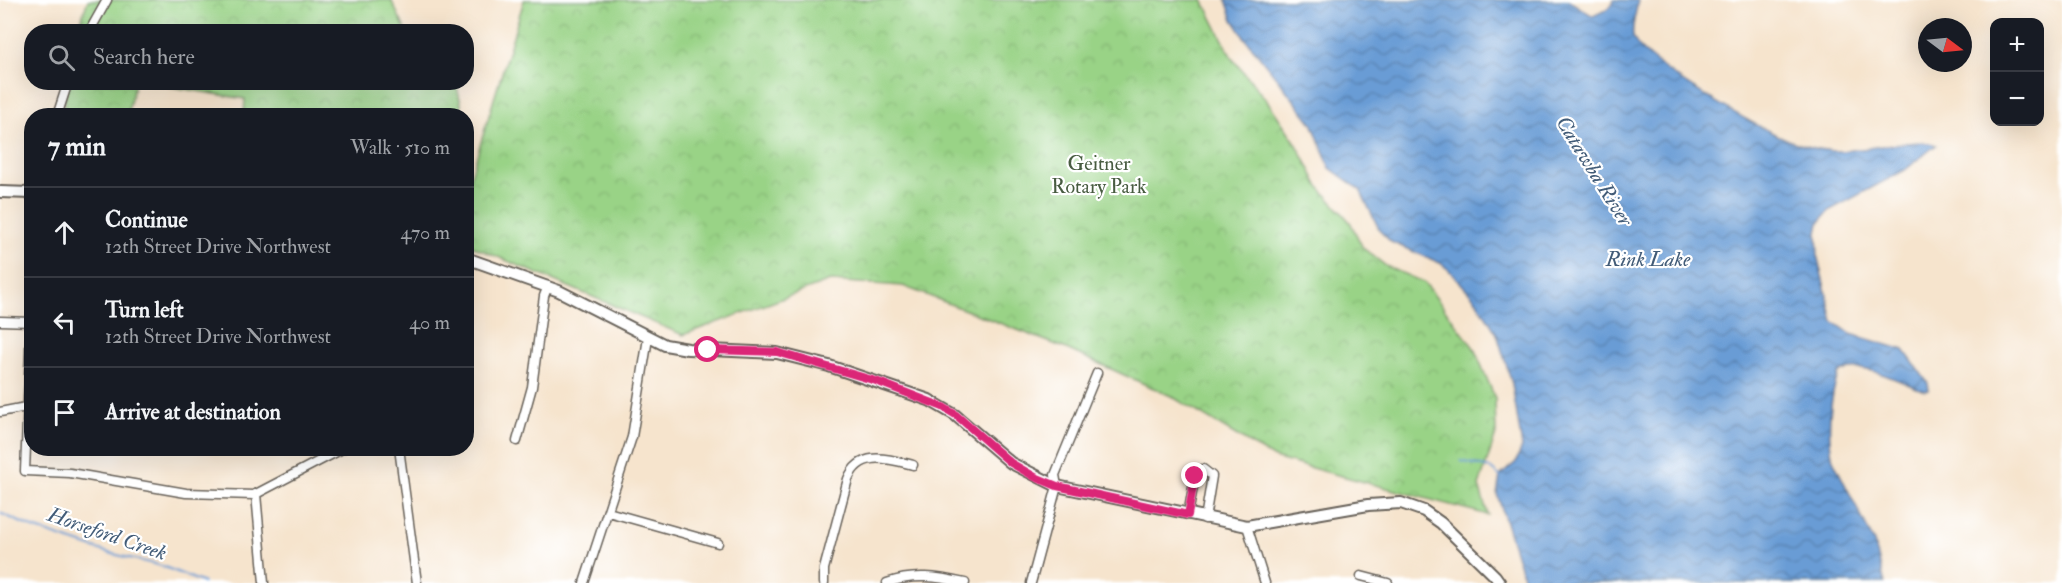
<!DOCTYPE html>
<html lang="en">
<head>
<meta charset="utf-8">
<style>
  :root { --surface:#171b24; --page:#20242c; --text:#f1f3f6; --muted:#9ea1a6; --line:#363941 }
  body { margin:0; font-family:"IM FELL Double Pica",serif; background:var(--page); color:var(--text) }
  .controls { position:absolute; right:18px; top:18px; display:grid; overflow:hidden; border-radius:12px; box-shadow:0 6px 24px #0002 }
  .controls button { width:54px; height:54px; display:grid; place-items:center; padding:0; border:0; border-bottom:2px solid var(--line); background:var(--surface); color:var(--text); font:30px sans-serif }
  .compass { position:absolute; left:1918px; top:18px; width:54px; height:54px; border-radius:50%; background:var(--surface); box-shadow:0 6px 24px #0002; rotate:106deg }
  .stop { position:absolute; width:18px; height:18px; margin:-14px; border:4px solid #db2777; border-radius:50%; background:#fff }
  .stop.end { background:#db2777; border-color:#fff; box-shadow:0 2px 6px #0008 }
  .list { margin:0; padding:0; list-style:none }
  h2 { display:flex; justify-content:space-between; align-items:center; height:78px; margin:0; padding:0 24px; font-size:26px }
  h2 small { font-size:20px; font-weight:400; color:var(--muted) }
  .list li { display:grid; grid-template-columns:39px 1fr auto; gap:18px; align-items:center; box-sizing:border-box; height:90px; padding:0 24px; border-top:2px solid var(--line) }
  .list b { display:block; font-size:22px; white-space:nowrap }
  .list p { margin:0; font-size:20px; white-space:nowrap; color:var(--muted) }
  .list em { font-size:20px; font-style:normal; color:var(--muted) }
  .icon { flex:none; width:33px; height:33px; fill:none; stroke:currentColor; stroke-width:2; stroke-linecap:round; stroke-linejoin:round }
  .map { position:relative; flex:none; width:2062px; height:583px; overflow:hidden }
  .search { position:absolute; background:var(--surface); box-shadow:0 6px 24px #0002; left:24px; top:24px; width:450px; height:66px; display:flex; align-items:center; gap:15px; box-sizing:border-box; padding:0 21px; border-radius:24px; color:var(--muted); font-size:22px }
  .panel { position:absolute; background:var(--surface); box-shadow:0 6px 24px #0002; left:24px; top:108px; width:450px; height:348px; border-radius:24px }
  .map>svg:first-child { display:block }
  .park { fill:url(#park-crowns); stroke:#5a7851; stroke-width:1.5 }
  .water { fill:url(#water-waves); stroke:#425c78; stroke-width:1.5 }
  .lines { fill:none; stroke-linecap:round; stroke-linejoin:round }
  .stream { stroke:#699cd5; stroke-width:2 }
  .minor-casing { stroke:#68625a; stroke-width:11 }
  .tertiary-casing { stroke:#68625a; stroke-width:14 }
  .minor { stroke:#fff; stroke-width:8 }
  .tertiary { stroke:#fff; stroke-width:10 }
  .route { stroke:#db2777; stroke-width:8 }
  .labels { text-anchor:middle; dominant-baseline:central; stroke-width:4.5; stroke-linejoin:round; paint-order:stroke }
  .park-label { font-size:20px; fill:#485c41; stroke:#fff }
  .water-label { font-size:21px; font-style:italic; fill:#425c78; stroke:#fff }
</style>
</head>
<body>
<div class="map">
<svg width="2062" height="583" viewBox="0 0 2062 583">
  <defs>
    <pattern id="park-crowns" width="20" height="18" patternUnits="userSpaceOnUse" patternTransform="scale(1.5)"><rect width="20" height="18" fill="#99d386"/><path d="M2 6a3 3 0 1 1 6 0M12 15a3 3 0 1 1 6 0" fill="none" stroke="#83b573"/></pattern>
    <pattern id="water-waves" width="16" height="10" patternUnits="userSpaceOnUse" patternTransform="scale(1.5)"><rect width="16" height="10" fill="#699cd5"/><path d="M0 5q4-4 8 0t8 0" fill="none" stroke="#567eac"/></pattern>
  </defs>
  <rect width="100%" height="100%" fill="#fff"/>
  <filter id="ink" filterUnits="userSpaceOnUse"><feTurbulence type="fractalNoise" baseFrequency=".0167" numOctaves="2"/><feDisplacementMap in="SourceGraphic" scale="12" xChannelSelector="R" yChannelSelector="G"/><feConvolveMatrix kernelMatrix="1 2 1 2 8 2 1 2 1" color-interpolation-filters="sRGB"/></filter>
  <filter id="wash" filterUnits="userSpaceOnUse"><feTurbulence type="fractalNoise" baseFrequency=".008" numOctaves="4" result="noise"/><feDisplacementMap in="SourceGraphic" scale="24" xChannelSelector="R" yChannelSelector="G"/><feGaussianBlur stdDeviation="1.35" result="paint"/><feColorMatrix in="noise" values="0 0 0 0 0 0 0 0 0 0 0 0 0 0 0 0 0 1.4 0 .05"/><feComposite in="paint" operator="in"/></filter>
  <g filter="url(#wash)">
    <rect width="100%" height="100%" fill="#f6e4cd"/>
    <g class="park">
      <polygon points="88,0 391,0 406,31 77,32"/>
      <polygon points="524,0 1203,0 1232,58 1268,102 1296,143 1319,187 1350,222 1363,248 1386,266 1425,283 1474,348 1495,398 1496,434 1479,486 1488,515 1274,458 1171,396 1062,347 903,286 830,281 683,335 467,244 467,188"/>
      <polygon points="68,83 135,83 127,115 62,116"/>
      <polygon points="148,83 456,83 461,104 459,115 244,115 245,99"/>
    </g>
    <path class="water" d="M1226 0H1568L1593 16 1608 9 1614 0H1638C1637 10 1631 26 1633 36 1637 60 1750 123 1775 134 1791 142 1813 149 1832 151 1862 153 1911 136 1936 145L1905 170 1830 210 1819 223 1817 233 1818 259 1833 321 1851 334 1904 350 1928 383 1929 390 1925 391C1900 383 1863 359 1839 373 1829 398 1827 434 1833 460L1874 542 1885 583H1525L1497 494 1500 476 1516 462 1522 447 1512 384 1497 334 1476 300 1449 270 1440 263 1391 242 1380 231 1360 190 1330 168 1312 123 1245 38 1233 20Z"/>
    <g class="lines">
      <g class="stream">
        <polyline points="1461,461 1490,468 1502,478"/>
        <polyline points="0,513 33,528 109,553 162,566 204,583"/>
      </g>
    </g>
  </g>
  <g filter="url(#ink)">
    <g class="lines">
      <defs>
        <g id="minor">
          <polyline points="89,32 107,0"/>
          <polyline points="57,116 68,82"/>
          <polyline points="32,299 25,471 70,473 186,493 254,495 344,448"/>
          <polyline points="0,321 32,322"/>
          <polyline points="0,412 26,407"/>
          <polyline points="517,441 532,387 544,296 548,286"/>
          <polyline points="399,448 417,583"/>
          <polyline points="256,494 264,583"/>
          <polyline points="608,512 718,543"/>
          <polyline points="1188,515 1195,476 1197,471 1203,469 1212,476 1205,519"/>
          <polyline points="1247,526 1265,583"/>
          <polyline points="1361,576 1388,583"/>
          <polyline points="584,583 632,437 648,338"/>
          <path d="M824 583V569L848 479C860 449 889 459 913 465"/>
          <path d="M887 583C914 573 938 577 965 583"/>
          <polyline points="1031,583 1057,486 1055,475 1097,373"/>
        </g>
        <g id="tertiary">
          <polyline points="0,192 32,193"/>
          <polyline points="466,258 559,291 665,345 688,349 777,353 829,366 929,400 955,415 1011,463 1057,486 1247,526 1368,505 1401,503 1424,511 1441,523 1495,576 1500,583"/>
        </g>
      </defs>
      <use href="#minor" class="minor-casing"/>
      <use href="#tertiary" class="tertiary-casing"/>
      <use href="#minor" class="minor"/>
      <use href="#tertiary" class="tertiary"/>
    </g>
  </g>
  <g class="lines" filter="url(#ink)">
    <polyline class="route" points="708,350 777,352 876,381 943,407 956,415 1011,463 1035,477 1057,486 1188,515 1195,476"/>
  </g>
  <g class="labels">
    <g class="park-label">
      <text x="1099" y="163">Geitner<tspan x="1099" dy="23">Rotary Park</tspan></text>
    </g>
    <g class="water-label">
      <text transform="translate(1594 171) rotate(58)">Catawba River</text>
      <text x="1648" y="259">Rink Lake</text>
      <text transform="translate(107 534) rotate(19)">Horseford Creek</text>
    </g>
  </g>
</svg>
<div class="controls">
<button>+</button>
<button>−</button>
</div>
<svg class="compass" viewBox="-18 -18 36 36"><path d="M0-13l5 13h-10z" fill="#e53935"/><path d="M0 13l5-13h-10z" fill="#9ea1a6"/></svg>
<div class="stop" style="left:708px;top:350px"></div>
<div class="stop end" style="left:1195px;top:476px"></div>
<div class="search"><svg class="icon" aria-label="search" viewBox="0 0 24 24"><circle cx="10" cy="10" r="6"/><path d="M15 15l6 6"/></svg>Search here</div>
<section class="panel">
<h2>7 min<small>Walk · 510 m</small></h2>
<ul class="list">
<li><svg class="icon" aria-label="ahead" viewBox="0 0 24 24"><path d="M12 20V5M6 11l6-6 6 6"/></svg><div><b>Continue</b><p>12th Street Drive Northwest</p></div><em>470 m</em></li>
<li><svg class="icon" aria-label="left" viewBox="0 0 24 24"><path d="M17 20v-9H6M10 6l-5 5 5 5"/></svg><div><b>Turn left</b><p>12th Street Drive Northwest</p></div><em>40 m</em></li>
<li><svg class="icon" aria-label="arrive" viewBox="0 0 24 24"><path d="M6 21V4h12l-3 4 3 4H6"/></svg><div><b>Arrive at destination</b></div></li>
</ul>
</section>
</div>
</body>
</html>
